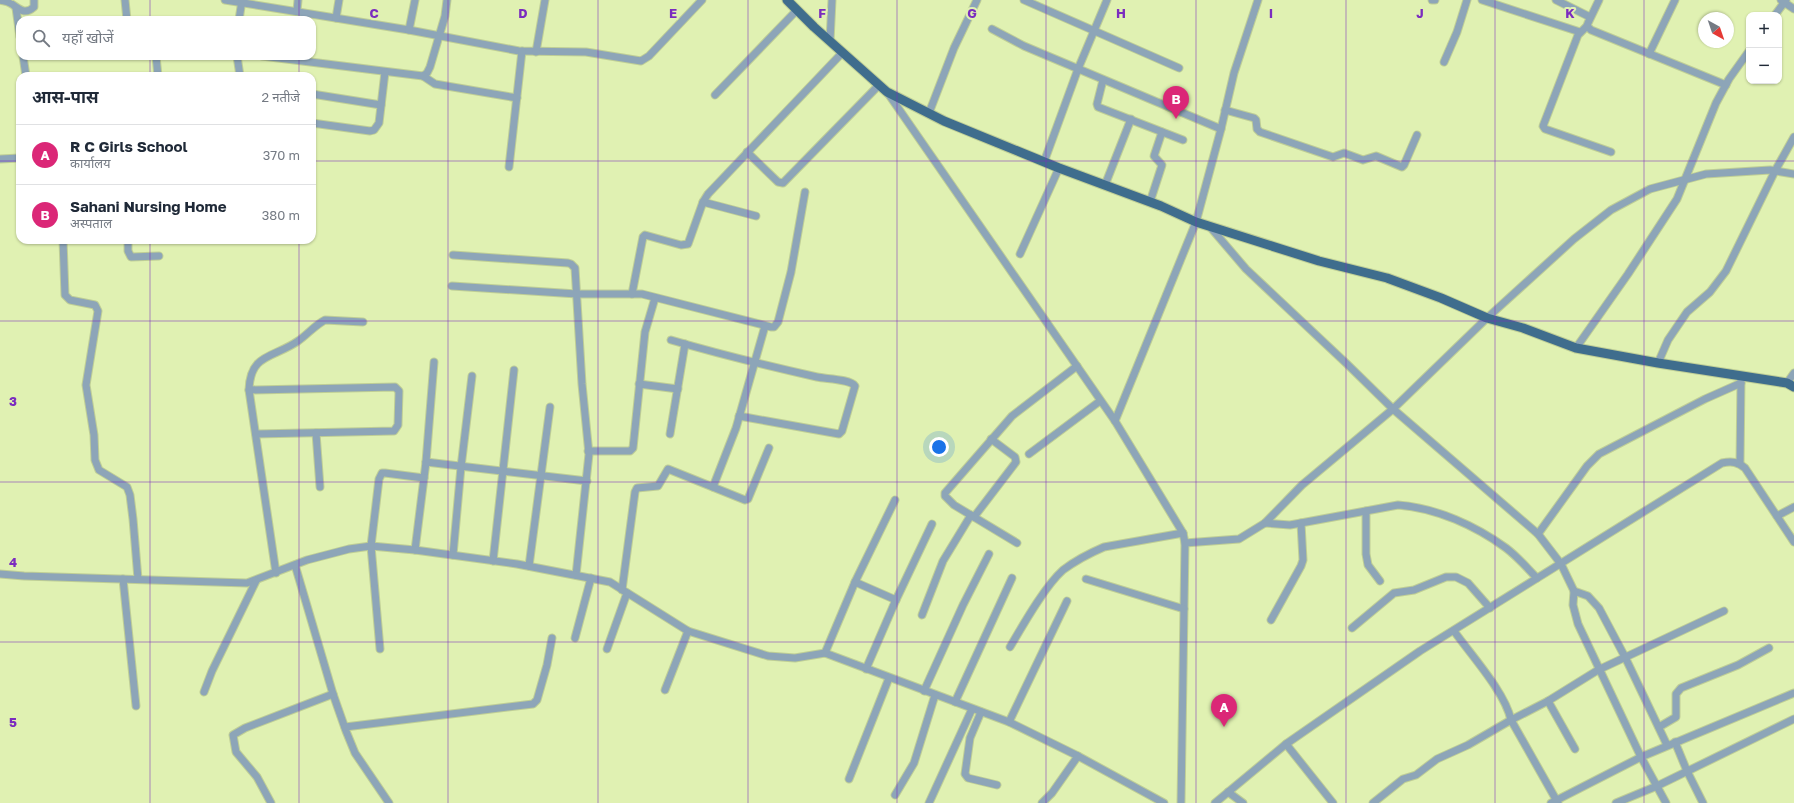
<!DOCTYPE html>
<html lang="hi">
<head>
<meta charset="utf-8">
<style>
  :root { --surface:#fff; --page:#f6f6f7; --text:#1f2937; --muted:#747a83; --line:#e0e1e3; --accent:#db2777 }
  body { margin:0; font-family:"Golos Text","Noto Sans Devanagari",sans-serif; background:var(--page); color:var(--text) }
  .controls { position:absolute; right:12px; top:12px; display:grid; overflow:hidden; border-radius:8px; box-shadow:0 1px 3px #0004 }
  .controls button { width:36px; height:36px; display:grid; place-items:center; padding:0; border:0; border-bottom:1px solid var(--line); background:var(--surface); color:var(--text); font:20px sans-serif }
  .compass { position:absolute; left:1698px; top:12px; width:36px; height:36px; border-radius:50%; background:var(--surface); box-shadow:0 1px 3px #0004; rotate:140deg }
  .you { position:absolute; left:939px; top:447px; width:14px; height:14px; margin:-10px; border:3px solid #fff; border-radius:50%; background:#1a73e8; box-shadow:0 0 0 6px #1a73e833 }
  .badge { display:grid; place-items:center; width:26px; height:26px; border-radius:50%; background:var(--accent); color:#fff; font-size:13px; font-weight:700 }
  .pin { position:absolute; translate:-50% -33px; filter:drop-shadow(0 1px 2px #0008) }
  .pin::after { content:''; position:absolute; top:21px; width:14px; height:12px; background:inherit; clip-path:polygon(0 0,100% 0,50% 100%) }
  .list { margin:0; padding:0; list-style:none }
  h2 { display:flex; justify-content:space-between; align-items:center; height:52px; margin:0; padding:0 16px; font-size:17px }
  h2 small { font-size:13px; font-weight:400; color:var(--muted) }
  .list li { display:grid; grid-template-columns:26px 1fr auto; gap:12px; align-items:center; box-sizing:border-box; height:60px; padding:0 16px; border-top:1px solid var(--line) }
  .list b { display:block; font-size:15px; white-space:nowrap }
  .list p { margin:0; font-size:13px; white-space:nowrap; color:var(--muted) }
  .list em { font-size:13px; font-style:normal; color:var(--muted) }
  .icon { flex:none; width:22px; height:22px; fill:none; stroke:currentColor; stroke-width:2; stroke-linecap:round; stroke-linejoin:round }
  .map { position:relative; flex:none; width:1794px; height:803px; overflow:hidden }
  .search { position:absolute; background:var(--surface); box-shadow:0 1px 3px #0004; left:16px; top:16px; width:300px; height:44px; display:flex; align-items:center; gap:10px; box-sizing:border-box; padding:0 14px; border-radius:12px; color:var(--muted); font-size:15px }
  .panel { position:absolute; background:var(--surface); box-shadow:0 1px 3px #0004; left:16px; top:72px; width:300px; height:172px; border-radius:12px }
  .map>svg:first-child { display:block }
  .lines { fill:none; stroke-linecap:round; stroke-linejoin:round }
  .minor-casing { stroke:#bfce96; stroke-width:9 }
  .major-casing { stroke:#bfce96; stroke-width:11 }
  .minor { stroke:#8da5b8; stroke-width:7 }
  .major { stroke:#3f6d8d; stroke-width:9 }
  .grid { fill:none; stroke:#7b2cbf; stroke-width:1; stroke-opacity:0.55 }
  .grid-label { font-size:13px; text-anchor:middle; font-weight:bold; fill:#7b2cbf; stroke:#e0f1b2; stroke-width:4; stroke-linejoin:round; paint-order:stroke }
</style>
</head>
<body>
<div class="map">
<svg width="1794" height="803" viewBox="0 0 1794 803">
  <rect width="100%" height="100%" fill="#e0f1b2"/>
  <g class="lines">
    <defs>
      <g id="minor">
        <path d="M0 0C3 1 7 1 10 3 19 8 24 16 34 7V0"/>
        <polyline points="125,0 127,20"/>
        <polyline points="225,0 409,30 519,51 586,52 641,61 649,56 702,0"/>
        <polyline points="1024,0 1179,68"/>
        <polyline points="1432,0 1435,0"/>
        <polyline points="1482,0 1580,32"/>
        <polyline points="1556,0 1590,17"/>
        <polyline points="1599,0 1588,23 1587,26 1591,30 1726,85"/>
        <polyline points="1781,0 1794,9"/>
        <polyline points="16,8 20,37"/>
        <polyline points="297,11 298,0"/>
        <polyline points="1775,15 1786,0"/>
        <polyline points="336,18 339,0"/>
        <polyline points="239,20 242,0"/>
        <polyline points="1587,26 1578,35 1543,126 1545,129 1611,152"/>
        <polyline points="992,29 1024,46 1221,129"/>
        <polyline points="409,30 415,0"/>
        <polyline points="830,41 832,0"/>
        <polyline points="536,52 545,0"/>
        <polyline points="1649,54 1675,0"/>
        <polyline points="23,56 26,76"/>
        <polyline points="156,56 158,76"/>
        <polyline points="237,56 240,76"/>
        <polyline points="262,56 423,76 427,73 430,67 445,16 447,0"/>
        <polyline points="1444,62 1457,32 1467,0"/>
        <polyline points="423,76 435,84 517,98"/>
        <polyline points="1103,80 1097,104 1098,107 1183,140"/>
        <polyline points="887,92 1115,421 1183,533 1185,543 1181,803"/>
        <polyline points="312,94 381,105"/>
        <polyline points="715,95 797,10"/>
        <polyline points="1225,110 1254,118 1256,120 1257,129 1260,132 1333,157 1344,153 1363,160 1376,156 1402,167 1404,165 1417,135"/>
        <polyline points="929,113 954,48 977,0"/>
        <polyline points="312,123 370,131 374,130 379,123 385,72"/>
        <polyline points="747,152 778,182 783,183 879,85"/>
        <polyline points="0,159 20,158"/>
        <polyline points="1044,162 1078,69 1107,0"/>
        <polyline points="509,167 522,51"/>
        <polyline points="1105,185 1131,119"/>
        <polyline points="703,202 756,216"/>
        <polyline points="1150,202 1162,165 1154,156 1162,132"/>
        <polyline points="1211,228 1246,269 1347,364 1393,409 1538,534 1561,564 1574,591 1588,596 1599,608 1625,657 1667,745"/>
        <polyline points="63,240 65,295 70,300 95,305 98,311 86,385 94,435 95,460 99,470 127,487 130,495 133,519 138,579"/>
        <polyline points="128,240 128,251 131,257 159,256"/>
        <polyline points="1020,254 1059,168"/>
        <polyline points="453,255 568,263 571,264 575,268 582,384 589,454 576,575"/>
        <polyline points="452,286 577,294 642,294 771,327 774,327 778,322 791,272 805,192"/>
        <polyline points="632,294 643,237 645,235 681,245 688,244 703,202 708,194 842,53"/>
        <path d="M671 340C719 354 768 366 817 377 826 379 850 379 855 386L842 431 839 434 739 416"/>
        <polyline points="1576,348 1628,274 1677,199 1716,103 1729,79 1749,51"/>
        <polyline points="1658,363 1668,340 1687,312 1710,292 1726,271 1775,171 1794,137"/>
        <polyline points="1787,383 1794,373"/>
        <polyline points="639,384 678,389"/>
        <polyline points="249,390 395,387 399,391 398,425 394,431 256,434"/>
        <polyline points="1115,421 1196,222 1221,129 1234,73 1258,0"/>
        <polyline points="316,433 320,487"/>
        <polyline points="670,434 685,344"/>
        <polyline points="588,451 630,451 633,448 645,332 655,298"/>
        <polyline points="1029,454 1100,401"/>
        <polyline points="426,462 587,481"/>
        <polyline points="1740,464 1741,379"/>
        <polyline points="713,487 736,428 765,326"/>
        <polyline points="1366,511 1366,554 1368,565 1380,581"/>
        <polyline points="1777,516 1794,507"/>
        <polyline points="974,517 1016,462 1015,457 991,439"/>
        <path d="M1265 523 1290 525 1398 505C1437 508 1476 526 1506 548 1518 557 1527 568 1537 578"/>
        <polyline points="1538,534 1587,466 1599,454 1705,399 1741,383"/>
        <polyline points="1017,543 954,505 945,496 945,493 1012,416 1077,366"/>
        <polyline points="1185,543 1239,539 1265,523 1302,485 1393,409 1487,318 1574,239 1611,210 1650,189 1706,174 1770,170 1794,174"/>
        <polyline points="415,550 426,462 434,362"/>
        <polyline points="453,555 461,467 472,376"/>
        <polyline points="493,561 514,370"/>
        <polyline points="295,565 333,694 346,731 355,753 389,803"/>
        <polyline points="529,566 550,407"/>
        <path d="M276 573 249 390C250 353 274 358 298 341 307 335 315 325 325 320L363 322"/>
        <polyline points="0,574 24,576 247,583 307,560 349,549 371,546 415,550 517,564 610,582 688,631 768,656 795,658 825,653 1009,722 1078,756 1164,803"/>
        <polyline points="123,579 136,706"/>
        <polyline points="1086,579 1184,609"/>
        <polyline points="855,582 896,600"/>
        <polyline points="622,590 635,492 637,488 658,486 668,469 745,500 748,499 769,448"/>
        <polyline points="1574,591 1573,605 1578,624 1641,757 1666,803"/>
        <polyline points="922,615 943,561 971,515"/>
        <polyline points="1271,620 1301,566 1303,560 1301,523"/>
        <polyline points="1352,628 1394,593 1414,590 1446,577 1456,577 1468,583 1490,608"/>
        <path d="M1454 631C1471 655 1505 692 1511 720L1558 803"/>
        <polyline points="575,638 591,578"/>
        <path d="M1010 647C1023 625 1045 586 1063 570 1075 561 1090 553 1104 547L1183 533"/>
        <polyline points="380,649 371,546 379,479 382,473 385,473 424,478"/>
        <polyline points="607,649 627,593"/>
        <polyline points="825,653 855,582 895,500"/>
        <polyline points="866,669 895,602 932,524"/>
        <polyline points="665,690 688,631"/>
        <polyline points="924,691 963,605 989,554"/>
        <polyline points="204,692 212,671 256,581"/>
        <polyline points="1548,701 1575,749"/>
        <polyline points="955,702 1012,578"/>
        <polyline points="981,712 970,738 965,774 968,778 997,785"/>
        <polyline points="1009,722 1067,601"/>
        <polyline points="345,727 533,704 537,700 547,665 552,638"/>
        <polyline points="1659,727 1676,717 1676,694 1681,688 1738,665 1769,648"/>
        <polyline points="1675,742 1687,771 1703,803"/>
        <polyline points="1286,744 1333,803"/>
        <polyline points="849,779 889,678"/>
        <polyline points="1228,792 1243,803"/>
        <polyline points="895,795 914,763 935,695"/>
        <polyline points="271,803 257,777 236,752 233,735 245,728 333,694"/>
        <polyline points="929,803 972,709"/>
        <polyline points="1042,803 1052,793 1078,756"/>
        <path d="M1215 803 1286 744 1420 651 1722 463C1732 461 1738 462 1745 468L1794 542"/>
        <polyline points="1373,803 1403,779 1416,775 1437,759 1468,745 1511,720 1548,701 1598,670 1724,611"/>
        <polyline points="1551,803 1641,757 1794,693"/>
        <polyline points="1616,803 1657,786 1794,719"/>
      </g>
      <polyline id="major" points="787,0 814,27 887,92 944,121 1059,168 1161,206 1196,222 1319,261 1387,278 1441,298 1487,318 1523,328 1576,348 1658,363 1787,383 1794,387"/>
    </defs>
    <use href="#minor" class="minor-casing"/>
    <use href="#major" class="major-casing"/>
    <use href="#minor" class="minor"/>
    <use href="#major" class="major"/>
  </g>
  <path class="grid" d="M150 0V20M299 0V20M448 0V803M598 0V803M748 0V803M897 0V803M1046 0V803M1196 0V803M1346 0V803M1495 0V803M1644 0V803M150 56V76M299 56V76M0 161H20M312 161H1794M150 240V803M299 240V803M0 321H1794M0 482H1794M0 642H1794"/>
  <g class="grid-label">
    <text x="374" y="18">C</text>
    <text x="523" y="18">D</text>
    <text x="673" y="18">E</text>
    <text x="822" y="18">F</text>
    <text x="972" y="18">G</text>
    <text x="1121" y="18">H</text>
    <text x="1271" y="18">I</text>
    <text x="1420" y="18">J</text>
    <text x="1570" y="18">K</text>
    <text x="13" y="406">3</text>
    <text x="13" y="567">4</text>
    <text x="13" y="727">5</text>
  </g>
</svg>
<div class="controls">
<button>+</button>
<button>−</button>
</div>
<svg class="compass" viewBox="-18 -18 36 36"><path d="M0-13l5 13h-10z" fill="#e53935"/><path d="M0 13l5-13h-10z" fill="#747a83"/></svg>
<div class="you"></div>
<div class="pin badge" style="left:1224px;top:727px">A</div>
<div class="pin badge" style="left:1176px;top:119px">B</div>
<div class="search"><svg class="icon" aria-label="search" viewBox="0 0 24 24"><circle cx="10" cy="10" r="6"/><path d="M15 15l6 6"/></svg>यहाँ खोजें</div>
<section class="panel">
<h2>आस-पास<small>2 नतीजे</small></h2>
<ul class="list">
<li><span class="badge">A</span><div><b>R C Girls School</b><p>कार्यालय</p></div><em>370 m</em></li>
<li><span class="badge">B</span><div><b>Sahani Nursing Home</b><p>अस्पताल</p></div><em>380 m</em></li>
</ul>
</section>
</div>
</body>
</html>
